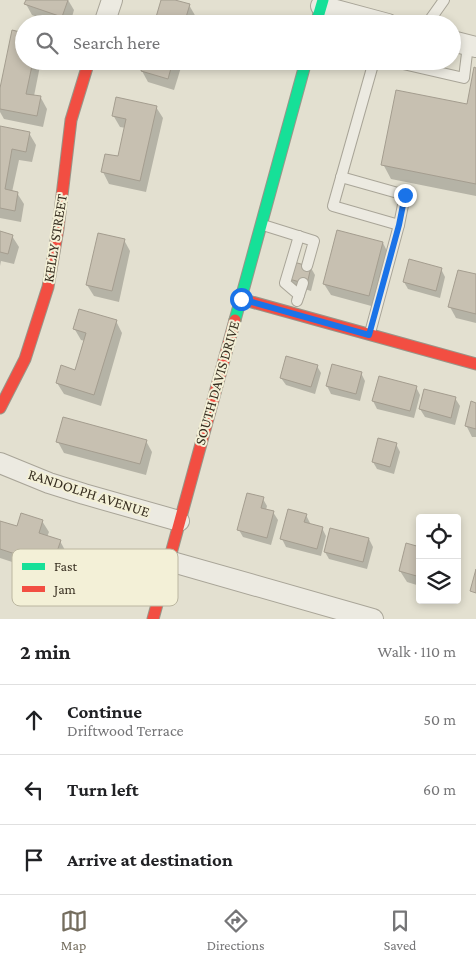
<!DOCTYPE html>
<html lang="en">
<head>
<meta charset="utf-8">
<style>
  :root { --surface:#fff; --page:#f6f6f6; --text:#202124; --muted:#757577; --line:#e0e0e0; --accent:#746d5e }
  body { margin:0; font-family:"Crimson Pro",serif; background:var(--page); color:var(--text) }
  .controls { position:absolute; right:15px; bottom:15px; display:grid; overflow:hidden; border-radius:5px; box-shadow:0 2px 8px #0003 }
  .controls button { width:45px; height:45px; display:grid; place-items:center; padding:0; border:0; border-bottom:1px solid var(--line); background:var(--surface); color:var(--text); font:25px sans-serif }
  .stop { position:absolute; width:15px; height:15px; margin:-11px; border:4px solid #1a73e8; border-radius:50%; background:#fff }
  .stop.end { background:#1a73e8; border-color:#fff; box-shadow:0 1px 5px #0008 }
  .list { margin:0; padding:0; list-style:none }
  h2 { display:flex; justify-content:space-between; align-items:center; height:65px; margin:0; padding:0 20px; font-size:21px }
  h2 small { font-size:16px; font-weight:400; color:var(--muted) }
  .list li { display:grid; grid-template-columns:32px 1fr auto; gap:15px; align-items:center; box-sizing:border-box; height:70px; padding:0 20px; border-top:1px solid var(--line) }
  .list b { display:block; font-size:19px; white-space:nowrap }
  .list p { margin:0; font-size:16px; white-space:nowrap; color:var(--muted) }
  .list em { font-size:16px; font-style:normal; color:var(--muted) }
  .icon { flex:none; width:28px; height:28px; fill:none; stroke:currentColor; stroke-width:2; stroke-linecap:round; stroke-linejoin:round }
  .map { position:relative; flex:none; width:476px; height:619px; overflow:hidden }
  .search { position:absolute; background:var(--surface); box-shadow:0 2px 8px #0003; left:15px; right:15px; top:15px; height:55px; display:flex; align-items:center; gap:12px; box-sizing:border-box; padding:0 18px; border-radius:28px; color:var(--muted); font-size:19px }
  .sheet { height:275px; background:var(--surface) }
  nav { display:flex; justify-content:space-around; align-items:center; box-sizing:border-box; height:70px; border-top:1px solid var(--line); background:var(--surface); font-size:14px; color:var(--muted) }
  nav a { display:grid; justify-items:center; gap:2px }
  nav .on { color:var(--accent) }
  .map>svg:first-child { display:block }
  .shadow { fill:#0003 }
  .building { fill:#c7c0b1; stroke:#a49d8f }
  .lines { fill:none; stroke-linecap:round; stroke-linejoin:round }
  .lane-casing { stroke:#a9a598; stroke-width:12 }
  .street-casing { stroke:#a9a598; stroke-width:22 }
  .fast-casing { stroke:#989588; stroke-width:13 }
  .jam-casing { stroke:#989588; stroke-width:13 }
  .lane { stroke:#eceae1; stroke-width:10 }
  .street { stroke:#eceae1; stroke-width:20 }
  .fast { stroke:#16e098; stroke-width:11 }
  .jam { stroke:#f24e42; stroke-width:11 }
  .route { stroke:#1a73e8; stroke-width:6 }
  .labels { text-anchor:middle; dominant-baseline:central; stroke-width:4; stroke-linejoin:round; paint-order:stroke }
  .street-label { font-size:15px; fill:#382f21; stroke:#f3f0d7 }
  .key { fill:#f3f0d7; stroke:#bbb6a0; stroke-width:1 }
  .key-label { font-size:14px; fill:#382f21 }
</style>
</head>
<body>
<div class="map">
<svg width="476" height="619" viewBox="0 0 476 619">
  <rect width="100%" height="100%" fill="#e3e0d0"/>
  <g class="shadow">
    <polygon points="27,0 68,0 74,10 70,24 58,24 32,15 26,4"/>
    <polygon points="163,0 171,0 189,5 196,17 193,24 156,24"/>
    <polygon points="24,61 55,61 53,69 40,66 34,96 41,98 47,109 43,127 4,119 0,112 0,94"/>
    <polygon points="145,61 183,61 174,90 148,82 142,71"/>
    <polygon points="476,69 476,196 391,179 383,164 468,106"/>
    <polygon points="156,107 163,118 146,192 109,184 103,172 119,158 126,128 120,127 113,115"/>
    <polygon points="0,128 29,133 36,145 32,162 19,160 12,192 17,193 24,204 21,222 0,218"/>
    <polygon points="0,233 12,236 19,247 14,264 1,261 0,266"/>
    <polygon points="124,240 130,251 119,302 94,296 87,285"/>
    <polygon points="383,243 389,255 375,307 331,295 324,284"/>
    <polygon points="311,268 315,275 311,291 295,286 290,279"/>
    <polygon points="441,269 445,277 440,298 408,289 404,282"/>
    <polygon points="476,276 476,323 456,318 450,307"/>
    <polygon points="116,321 122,333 101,406 64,394 57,383 76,371 85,341 81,340 74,328"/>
    <polygon points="317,366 321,373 315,394 286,385 281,378"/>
    <polygon points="361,373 365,381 360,401 331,394 327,386"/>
    <polygon points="416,387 420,395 414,418 377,409 373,401"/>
    <polygon points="455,398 460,406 455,425 425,417 420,409"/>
    <polygon points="476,404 476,441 476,437 472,437 466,425"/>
    <polygon points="146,441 152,452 146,475 64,453 58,442"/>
    <polygon points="396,444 400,452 394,474 377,469 373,462"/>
    <polygon points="263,499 267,506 266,510 273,512 278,520 271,545 243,537 239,530"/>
    <polygon points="306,515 310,523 310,525 322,528 326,536 321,556 286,547 282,539"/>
    <polygon points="42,521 49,532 47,537 60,541 66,552 58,577 0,558 0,522 18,528"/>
    <polygon points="369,539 373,547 367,569 329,559 325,552"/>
    <polygon points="420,548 420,586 407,582 400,571"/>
  </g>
  <g class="building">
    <polygon points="26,0 68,0 62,17 24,4"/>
    <polygon points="161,0 175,0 190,4 184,24 154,24"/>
    <polygon points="12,30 24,33 24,61 33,61 26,94 41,96 37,116 0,109 0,88"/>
    <polygon points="143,61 173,61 168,79 141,71"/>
    <polygon points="474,67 476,68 476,184 381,165 396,90 467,104"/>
    <polygon points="116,97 157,106 140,181 101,172 105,154 118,156 126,119 112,116"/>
    <polygon points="0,126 30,132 26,152 12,149 5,189 18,192 15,211 0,208"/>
    <polygon points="337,230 383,242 369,296 323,284"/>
    <polygon points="0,231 13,235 8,254 0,252"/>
    <polygon points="98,233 125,239 112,291 86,285"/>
    <polygon points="409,259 442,268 436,291 403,282"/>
    <polygon points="294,262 311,267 307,284 289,279"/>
    <polygon points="458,270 476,274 476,314 448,307"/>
    <polygon points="79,309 117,320 94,395 56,383 61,365 75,370 86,333 73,329"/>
    <polygon points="286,356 318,365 311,387 280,378"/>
    <polygon points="332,364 362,372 356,394 326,386"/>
    <polygon points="379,376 417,386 410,411 372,401"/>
    <polygon points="424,389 456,397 451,418 419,409"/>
    <polygon points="471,401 476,403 476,429 465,426"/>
    <polygon points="63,417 147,440 140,464 56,442"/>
    <polygon points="378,438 397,443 390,467 372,462"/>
    <polygon points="247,493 264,497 261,508 274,511 267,538 237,530"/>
    <polygon points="288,509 307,514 304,522 323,527 317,549 280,539"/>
    <polygon points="21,513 43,520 39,533 61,540 52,566 0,549 0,521 17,526"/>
    <polygon points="330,528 369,538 363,562 324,552"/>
    <polygon points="406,543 420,547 420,577 399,571"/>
    <polygon points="476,569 476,593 470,591"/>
  </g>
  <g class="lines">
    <defs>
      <g id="lane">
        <polyline points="427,24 444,0"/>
        <polyline points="374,61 333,206 399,225"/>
        <polyline points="390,61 464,78 468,45"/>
        <polyline points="341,177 405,195 399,225 370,333"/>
        <polyline points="263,225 314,241 307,266"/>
        <polyline points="299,295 285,283 299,236"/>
        <polyline points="297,301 303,283"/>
      </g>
      <g id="street">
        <polyline points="321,6 388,24"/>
        <polyline points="104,24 112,0"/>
        <polyline points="452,41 476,47"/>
        <polyline points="0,463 49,483 84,494 179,521"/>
        <polyline points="169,561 373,619"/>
      </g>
      <g id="fast">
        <polyline points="316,24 323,0"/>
        <polyline points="235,320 306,61"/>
      </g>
      <g id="jam">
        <polyline points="241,299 476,364"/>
        <polyline points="0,408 25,359 48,287 58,229 71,120 89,61"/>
        <polyline points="153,619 235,320"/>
      </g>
    </defs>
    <use href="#lane" class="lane-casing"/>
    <use href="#street" class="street-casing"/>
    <use href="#fast" class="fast-casing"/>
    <use href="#jam" class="jam-casing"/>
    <use href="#lane" class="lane"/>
    <use href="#street" class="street"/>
    <use href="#fast" class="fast"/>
    <use href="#jam" class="jam"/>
  </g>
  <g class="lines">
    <polyline class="route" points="241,299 369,335 399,225 405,195"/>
  </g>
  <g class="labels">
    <g class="street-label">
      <text transform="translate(55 238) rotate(-81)">KELLY STREET</text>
      <text transform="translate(217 383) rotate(-74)">SOUTH DAVIS DRIVE</text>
      <text transform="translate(89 493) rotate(18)">RANDOLPH AVENUE</text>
    </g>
  </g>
  <rect x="12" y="549" width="166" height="57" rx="8" class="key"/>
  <rect x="22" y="563" width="23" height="7" fill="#16e098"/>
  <rect x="22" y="586" width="23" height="6" fill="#f24e42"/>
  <g class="key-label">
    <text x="54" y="571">Fast</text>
    <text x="54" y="594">Jam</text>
  </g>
</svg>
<div class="controls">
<button><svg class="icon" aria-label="locate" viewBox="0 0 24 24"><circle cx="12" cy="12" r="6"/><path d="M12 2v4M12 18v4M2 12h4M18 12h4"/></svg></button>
<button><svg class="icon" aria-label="layers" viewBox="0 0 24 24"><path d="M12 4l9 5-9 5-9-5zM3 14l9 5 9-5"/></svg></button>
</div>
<div class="stop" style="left:241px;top:299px"></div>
<div class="stop end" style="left:405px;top:195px"></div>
<div class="search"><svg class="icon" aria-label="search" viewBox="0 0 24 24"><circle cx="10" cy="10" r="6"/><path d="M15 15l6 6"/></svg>Search here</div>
</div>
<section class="sheet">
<h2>2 min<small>Walk · 110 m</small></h2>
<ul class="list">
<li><svg class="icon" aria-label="ahead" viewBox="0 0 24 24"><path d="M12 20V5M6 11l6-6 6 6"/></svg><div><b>Continue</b><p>Driftwood Terrace</p></div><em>50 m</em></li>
<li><svg class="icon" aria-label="left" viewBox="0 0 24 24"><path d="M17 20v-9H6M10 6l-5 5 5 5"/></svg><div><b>Turn left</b></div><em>60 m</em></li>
<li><svg class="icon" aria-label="arrive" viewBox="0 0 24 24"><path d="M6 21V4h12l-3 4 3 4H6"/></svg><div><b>Arrive at destination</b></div></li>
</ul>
</section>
<nav>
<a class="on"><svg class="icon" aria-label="map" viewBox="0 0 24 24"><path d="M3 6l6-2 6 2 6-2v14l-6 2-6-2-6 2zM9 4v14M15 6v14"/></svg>Map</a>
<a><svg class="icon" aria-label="directions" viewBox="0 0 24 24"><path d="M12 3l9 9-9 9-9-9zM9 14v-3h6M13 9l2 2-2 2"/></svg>Directions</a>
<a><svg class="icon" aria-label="saved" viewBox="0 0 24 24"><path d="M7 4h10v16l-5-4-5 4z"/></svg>Saved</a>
</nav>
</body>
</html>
